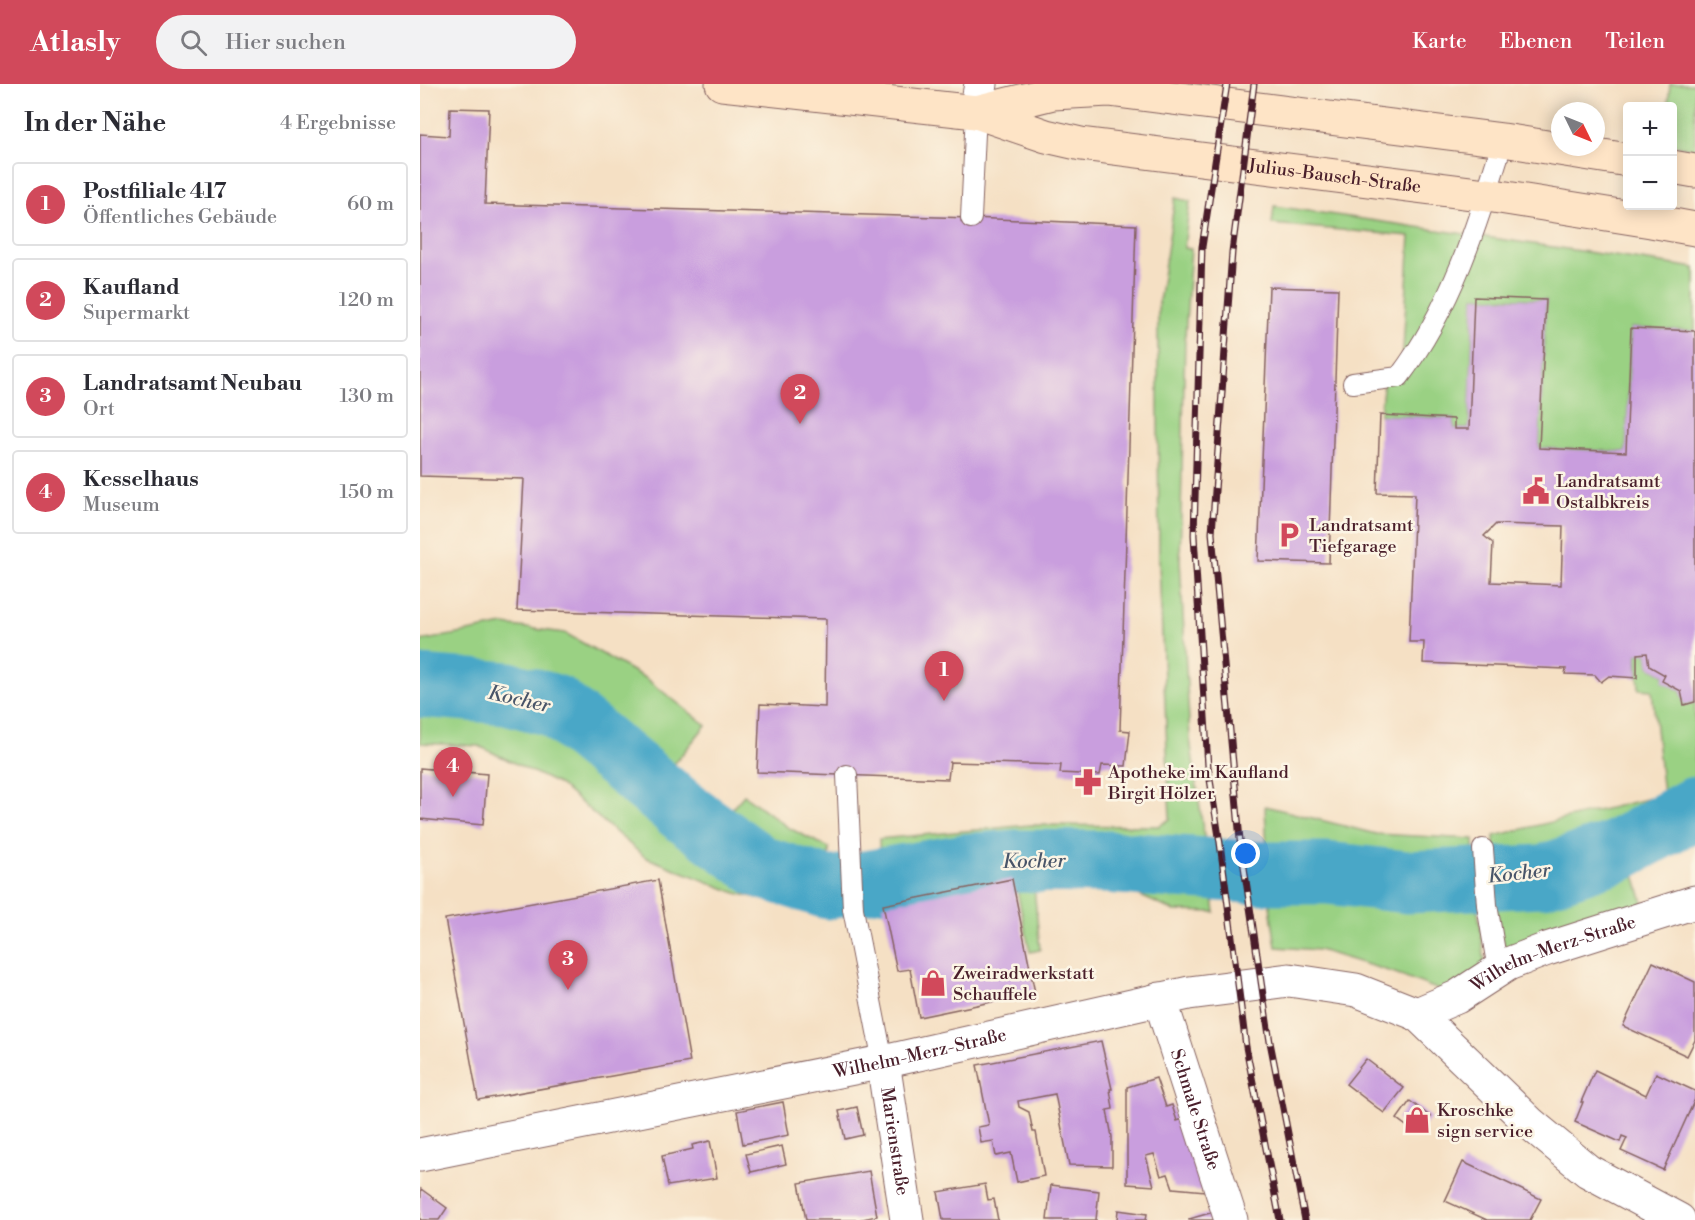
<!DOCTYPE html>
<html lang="de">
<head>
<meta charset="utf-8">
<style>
  :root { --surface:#fff; --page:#f2f2f3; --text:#2b2b33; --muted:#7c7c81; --line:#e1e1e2; --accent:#d1495b }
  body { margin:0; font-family:"Libre Bodoni",serif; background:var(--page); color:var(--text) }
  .controls { position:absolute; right:18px; top:18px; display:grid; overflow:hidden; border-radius:6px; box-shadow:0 3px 15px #0003 }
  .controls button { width:54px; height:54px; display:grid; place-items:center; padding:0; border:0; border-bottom:2px solid var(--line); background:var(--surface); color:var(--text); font:30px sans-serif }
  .compass { position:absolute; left:1131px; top:18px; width:54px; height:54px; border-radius:50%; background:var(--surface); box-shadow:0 3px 15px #0003; rotate:133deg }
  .you { position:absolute; left:826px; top:770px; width:21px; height:21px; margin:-15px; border:4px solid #fff; border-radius:50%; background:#1a73e8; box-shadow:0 0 0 9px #1a73e833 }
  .badge { display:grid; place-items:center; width:39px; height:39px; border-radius:50%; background:var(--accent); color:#fff; font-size:20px; font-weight:700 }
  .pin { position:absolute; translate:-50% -50px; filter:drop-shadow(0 2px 3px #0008) }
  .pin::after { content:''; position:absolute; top:32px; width:21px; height:18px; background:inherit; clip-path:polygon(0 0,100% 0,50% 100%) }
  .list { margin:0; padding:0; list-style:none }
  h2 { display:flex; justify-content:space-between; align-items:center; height:78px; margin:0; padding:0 24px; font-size:26px }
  h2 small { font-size:20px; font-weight:400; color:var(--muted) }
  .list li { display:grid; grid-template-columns:39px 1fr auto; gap:18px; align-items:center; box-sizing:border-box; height:84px; margin:0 12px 12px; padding:0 12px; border:2px solid var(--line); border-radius:6px }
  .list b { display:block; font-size:22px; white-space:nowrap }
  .list p { margin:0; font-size:20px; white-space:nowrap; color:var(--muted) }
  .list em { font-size:20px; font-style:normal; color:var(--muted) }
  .icon { flex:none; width:33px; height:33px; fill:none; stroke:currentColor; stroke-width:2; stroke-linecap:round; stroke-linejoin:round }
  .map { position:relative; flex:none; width:1275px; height:1136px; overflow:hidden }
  header { display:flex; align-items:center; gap:36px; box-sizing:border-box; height:84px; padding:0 30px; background:var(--accent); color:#fff }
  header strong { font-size:28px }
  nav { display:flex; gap:33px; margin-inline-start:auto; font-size:21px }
  .search { width:420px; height:54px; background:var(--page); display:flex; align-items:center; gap:15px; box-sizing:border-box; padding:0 21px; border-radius:33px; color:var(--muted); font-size:22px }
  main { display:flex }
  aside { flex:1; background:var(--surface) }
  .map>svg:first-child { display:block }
  .grass { fill:#9ad183; stroke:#727857; stroke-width:1.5 }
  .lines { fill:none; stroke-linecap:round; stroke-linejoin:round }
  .river { stroke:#48a7c7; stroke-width:63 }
  .building { fill:#c99ede; fill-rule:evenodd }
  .service-casing { stroke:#866361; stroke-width:22 }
  .minor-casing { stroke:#866361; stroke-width:35 }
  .tertiary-casing { stroke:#866361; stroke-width:35 }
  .secondary-casing { stroke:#866361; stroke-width:35 }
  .service { stroke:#fff; stroke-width:20 }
  .minor { stroke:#fff; stroke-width:33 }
  .tertiary { stroke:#fff; stroke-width:33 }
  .secondary { stroke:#fee4c6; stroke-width:33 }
  .rail-casing { stroke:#4a1f2b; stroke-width:7 }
  .rail { stroke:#fcf5e5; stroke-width:4.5; stroke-dasharray:14; stroke-linecap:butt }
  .labels { text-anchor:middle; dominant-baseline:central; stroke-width:5; stroke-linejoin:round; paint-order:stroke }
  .street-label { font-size:18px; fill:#4a1f2b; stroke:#fcf5e5 }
  .poi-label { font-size:18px; fill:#4a1f2b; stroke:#fcf5e5; text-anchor:start }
  .water-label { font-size:20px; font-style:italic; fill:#495569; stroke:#fcf5e5 }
</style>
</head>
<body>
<header>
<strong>Atlasly</strong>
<div class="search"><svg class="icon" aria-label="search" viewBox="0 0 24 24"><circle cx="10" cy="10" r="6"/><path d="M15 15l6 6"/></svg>Hier suchen</div>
<nav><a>Karte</a><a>Ebenen</a><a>Teilen</a></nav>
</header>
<main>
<aside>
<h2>In der Nähe<small>4 Ergebnisse</small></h2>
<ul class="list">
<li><span class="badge">1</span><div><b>Postfiliale 417</b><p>Öffentliches Gebäude</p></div><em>60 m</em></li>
<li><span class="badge">2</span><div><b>Kaufland</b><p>Supermarkt</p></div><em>120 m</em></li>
<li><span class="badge">3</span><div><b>Landratsamt Neubau</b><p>Ort</p></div><em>130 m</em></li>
<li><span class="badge">4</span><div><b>Kesselhaus</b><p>Museum</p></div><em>150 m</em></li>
</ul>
</aside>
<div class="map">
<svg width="1275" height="1136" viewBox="0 0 1275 1136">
  <rect width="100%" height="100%" fill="#fcf5e5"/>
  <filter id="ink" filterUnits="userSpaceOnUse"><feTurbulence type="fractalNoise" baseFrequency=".0167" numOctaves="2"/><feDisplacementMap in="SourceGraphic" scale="12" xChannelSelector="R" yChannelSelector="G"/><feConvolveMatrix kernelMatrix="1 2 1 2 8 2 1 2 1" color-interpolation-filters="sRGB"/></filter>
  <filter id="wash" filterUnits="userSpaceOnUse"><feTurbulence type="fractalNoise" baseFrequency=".008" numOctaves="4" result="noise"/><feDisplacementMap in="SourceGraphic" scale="24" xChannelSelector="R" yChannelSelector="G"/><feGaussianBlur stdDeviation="1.35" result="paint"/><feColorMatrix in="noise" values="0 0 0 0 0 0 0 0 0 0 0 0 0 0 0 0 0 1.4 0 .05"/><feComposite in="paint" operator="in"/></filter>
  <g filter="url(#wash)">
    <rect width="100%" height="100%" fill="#f5e0c4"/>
    <g class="grass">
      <polygon points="1250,0 1275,0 1275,65 1253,61 1252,22 1248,22"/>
      <polygon points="755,114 770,117 764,164 771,165 765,253 760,476 770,655 795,828 754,827 696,801 629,801 614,803 620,866 610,868 594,793 462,819 459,755 610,741 739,742 750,735 739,480 738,319 738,225"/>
      <polygon points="854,122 1275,184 1275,247 1211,244 1206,368 1119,364 1126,216 1054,213 1049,345 1034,345 1034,335 960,331 964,295 979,293 983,266 990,152 852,140"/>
      <polygon points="84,541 145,549 225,594 286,641 242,695 296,743 324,711 369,744 409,764 407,830 316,809 225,773 140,701 59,662 0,659 0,557"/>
      <polygon points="1227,569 1229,582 1245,591 1243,597 1261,607 1264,620 1275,618 1275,741 1211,776 1227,833 1088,880 1075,819 1074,752 1243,711 1232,606 1219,605 1217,570"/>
      <polygon points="845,722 956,750 1054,755 1057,820 1067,893 1037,913 975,889 899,866 856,863 849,815"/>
    </g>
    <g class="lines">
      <polyline class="river" points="0,602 87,609 135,622 263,727 341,783 408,804 546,781 597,777 686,778 842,789 907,789 987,798 1123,792 1197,767 1275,724"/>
    </g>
    <g id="blocks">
      <g class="building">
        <polygon points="30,24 69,25 65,120 551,134 716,141 700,646 710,647 706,682 682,681 680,691 640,689 641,681 530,678 528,695 337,688 340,620 405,623 406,535 97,526 104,395 0,392 0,50 29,52"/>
        <polygon points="849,203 918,205 909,479 838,477"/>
        <path d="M1054 213 1126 216 1119 364 1206 368 1211 244 1275 247V618L1264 621 1261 607 1242 597 1245 591 1229 582 1227 569 1217 570V594L1189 592 1181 598 1175 591 1145 590 1146 585 1003 579 1004 558H989L995 410 957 409 960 331 1034 335V345H1049ZM1076 440 1143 442 1141 501 1071 498 1073 459 1064 452Z"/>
        <polygon points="0,684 67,690 63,741 0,735"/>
        <polygon points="592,795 615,909 499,933 490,885 477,887 463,821"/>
        <polygon points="238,796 270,978 58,1016 25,835"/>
        <polygon points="1233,878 1275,898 1275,956 1267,972 1203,942"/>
        <polygon points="681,957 692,1005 690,1005 693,1025 687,1026 692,1053 692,1082 649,1081 635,1010 598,1017 599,1023 609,1028 613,1048 616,1048 624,1092 597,1098 591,1069 576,1072 573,1057 561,1059 558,1043 569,1041 557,981"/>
        <polygon points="946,975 984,1004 964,1029 926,1000"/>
        <polygon points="1175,986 1226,1011 1236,989 1275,1007 1275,1015 1243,1086 1201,1067 1207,1054 1202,1052 1200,1058 1155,1038 1163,1018 1161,1018"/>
        <polygon points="736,994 746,1023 752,1021 757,1037 771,1032 785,1107 753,1104 748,1090 741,1092 734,1070 726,1072 734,1102 707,1100 707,1003"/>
        <polygon points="990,1017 1011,1033 997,1050 977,1035"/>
        <polygon points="363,1018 369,1051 323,1060 317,1027"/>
        <polygon points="437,1023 443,1051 425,1055 419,1027"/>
        <polygon points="290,1057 297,1094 248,1102 242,1072 273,1065 272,1061"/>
        <polygon points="362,1062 366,1080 331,1088 326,1070"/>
        <polygon points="1043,1078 1121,1115 1110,1136 1067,1136 1025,1117"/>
        <polygon points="449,1087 457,1132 438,1136 386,1136 379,1099"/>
        <polygon points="565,1100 568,1116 574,1115 578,1136 523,1136 518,1108"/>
        <polygon points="631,1101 679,1107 676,1136 627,1136"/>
        <polygon points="1,1105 27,1124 19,1136 0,1136"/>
        <polygon points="698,1126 727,1130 726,1136 697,1136"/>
        <polygon points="797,1127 800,1136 769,1136 769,1135"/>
      </g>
    </g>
  </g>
  <g filter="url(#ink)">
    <use href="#blocks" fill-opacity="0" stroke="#866361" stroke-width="1.5"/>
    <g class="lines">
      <defs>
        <g id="service">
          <polyline points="551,134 556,28"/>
          <path d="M933 299 979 293C1032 223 1058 139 1083 56"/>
          <polyline points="427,691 433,825 463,978"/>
          <polyline points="1063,765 1067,821 1078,886"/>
        </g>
        <g id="minor">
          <path id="s1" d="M740 915 811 1136"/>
          <path id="s2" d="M997 930 1037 913 1088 880 1127 865 1275 818"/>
          <path id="s3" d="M463 978 487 1136"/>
          <path id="s4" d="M0 1071 463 978 769 909 869 896 936 906 997 930 1111 1040 1168 1087 1259 1136"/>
        </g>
        <polyline id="tertiary" points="556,28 561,0"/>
        <g id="secondary">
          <path id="s5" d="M302 0 556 28 626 52 661 60 1067 111 1231 137 1275 145"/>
          <polyline points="556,28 633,9 689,6 1083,56 1208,76"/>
          <polyline points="1252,83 1275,87"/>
        </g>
      </defs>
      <use href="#service" class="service-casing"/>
      <use href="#minor" class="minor-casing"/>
      <use href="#tertiary" class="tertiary-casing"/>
      <use href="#secondary" class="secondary-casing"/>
      <use href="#service" class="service"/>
      <use href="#minor" class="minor"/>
      <use href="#tertiary" class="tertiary"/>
      <use href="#secondary" class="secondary"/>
      <defs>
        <g id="rail">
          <polyline points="807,0 782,163 774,451 788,683 800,759 826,963 860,1136"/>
          <polyline points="834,0 812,168 792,449 820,756 850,958 885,1136"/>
        </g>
      </defs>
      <use href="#rail" class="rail-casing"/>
      <use href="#rail" class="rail"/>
    </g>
  </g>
  <defs>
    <symbol id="civic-bare" viewBox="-9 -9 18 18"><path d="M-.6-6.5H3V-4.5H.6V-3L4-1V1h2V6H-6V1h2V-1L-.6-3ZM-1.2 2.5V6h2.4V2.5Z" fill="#d1495b" stroke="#fcf5e5" stroke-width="2.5" paint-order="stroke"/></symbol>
    <symbol id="parking-bare" viewBox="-9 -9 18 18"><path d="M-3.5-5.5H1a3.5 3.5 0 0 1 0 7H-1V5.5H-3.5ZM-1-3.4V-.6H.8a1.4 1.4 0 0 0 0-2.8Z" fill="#d1495b" stroke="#fcf5e5" stroke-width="2.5" paint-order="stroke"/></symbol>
    <symbol id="pharmacy-bare" viewBox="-9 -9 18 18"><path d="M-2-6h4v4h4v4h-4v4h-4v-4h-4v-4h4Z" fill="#d1495b" stroke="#fcf5e5" stroke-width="2.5" paint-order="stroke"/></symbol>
    <symbol id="shop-bare" viewBox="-9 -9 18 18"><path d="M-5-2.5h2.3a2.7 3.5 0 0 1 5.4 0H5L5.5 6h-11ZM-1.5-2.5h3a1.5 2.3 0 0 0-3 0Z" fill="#d1495b" stroke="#fcf5e5" stroke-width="2.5" paint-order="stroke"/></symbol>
  </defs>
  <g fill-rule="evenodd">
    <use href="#civic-bare" x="1097" y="388" width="38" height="38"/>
    <use href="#parking-bare" x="850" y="432" width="38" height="38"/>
    <use href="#pharmacy-bare" x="649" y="679" width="38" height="38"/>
    <use href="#shop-bare" x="494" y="880" width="38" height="38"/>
    <use href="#shop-bare" x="978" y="1017" width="38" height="38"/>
  </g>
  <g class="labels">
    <g class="street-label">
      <text stroke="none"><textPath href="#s5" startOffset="621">Julius-Bausch-Straße</textPath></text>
      <text stroke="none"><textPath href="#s2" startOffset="150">Wilhelm-Merz-Straße</textPath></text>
      <text stroke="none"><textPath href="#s4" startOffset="510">Wilhelm-Merz-Straße</textPath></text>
      <text stroke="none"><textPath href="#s1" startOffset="116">Schmale Straße</textPath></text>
      <text stroke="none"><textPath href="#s3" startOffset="80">Marienstraße</textPath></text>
    </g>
    <g class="poi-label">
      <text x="1136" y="397">Landratsamt<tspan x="1136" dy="21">Ostalbkreis</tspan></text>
      <text x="889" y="441">Landratsamt<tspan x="889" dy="21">Tiefgarage</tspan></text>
      <text x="688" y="688">Apotheke im Kaufland<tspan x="688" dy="21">Birgit Hölzer</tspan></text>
      <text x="533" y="889">Zweiradwerkstatt<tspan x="533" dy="21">Schauffele</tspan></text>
      <text x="1017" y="1026">Kroschke<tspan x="1017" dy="21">sign service</tspan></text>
    </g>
    <g class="water-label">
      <text transform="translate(99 616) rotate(13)">Kocher</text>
      <text transform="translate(614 778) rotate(-1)">Kocher</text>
      <text transform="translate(1099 790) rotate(-6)">Kocher</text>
    </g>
  </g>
</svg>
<div class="controls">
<button>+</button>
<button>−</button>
</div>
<svg class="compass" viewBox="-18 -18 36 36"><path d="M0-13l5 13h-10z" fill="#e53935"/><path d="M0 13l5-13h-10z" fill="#7c7c81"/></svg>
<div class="you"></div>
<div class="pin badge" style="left:524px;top:617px">1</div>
<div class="pin badge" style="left:380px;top:340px">2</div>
<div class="pin badge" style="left:148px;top:906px">3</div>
<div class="pin badge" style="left:33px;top:713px">4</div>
</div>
</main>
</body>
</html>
